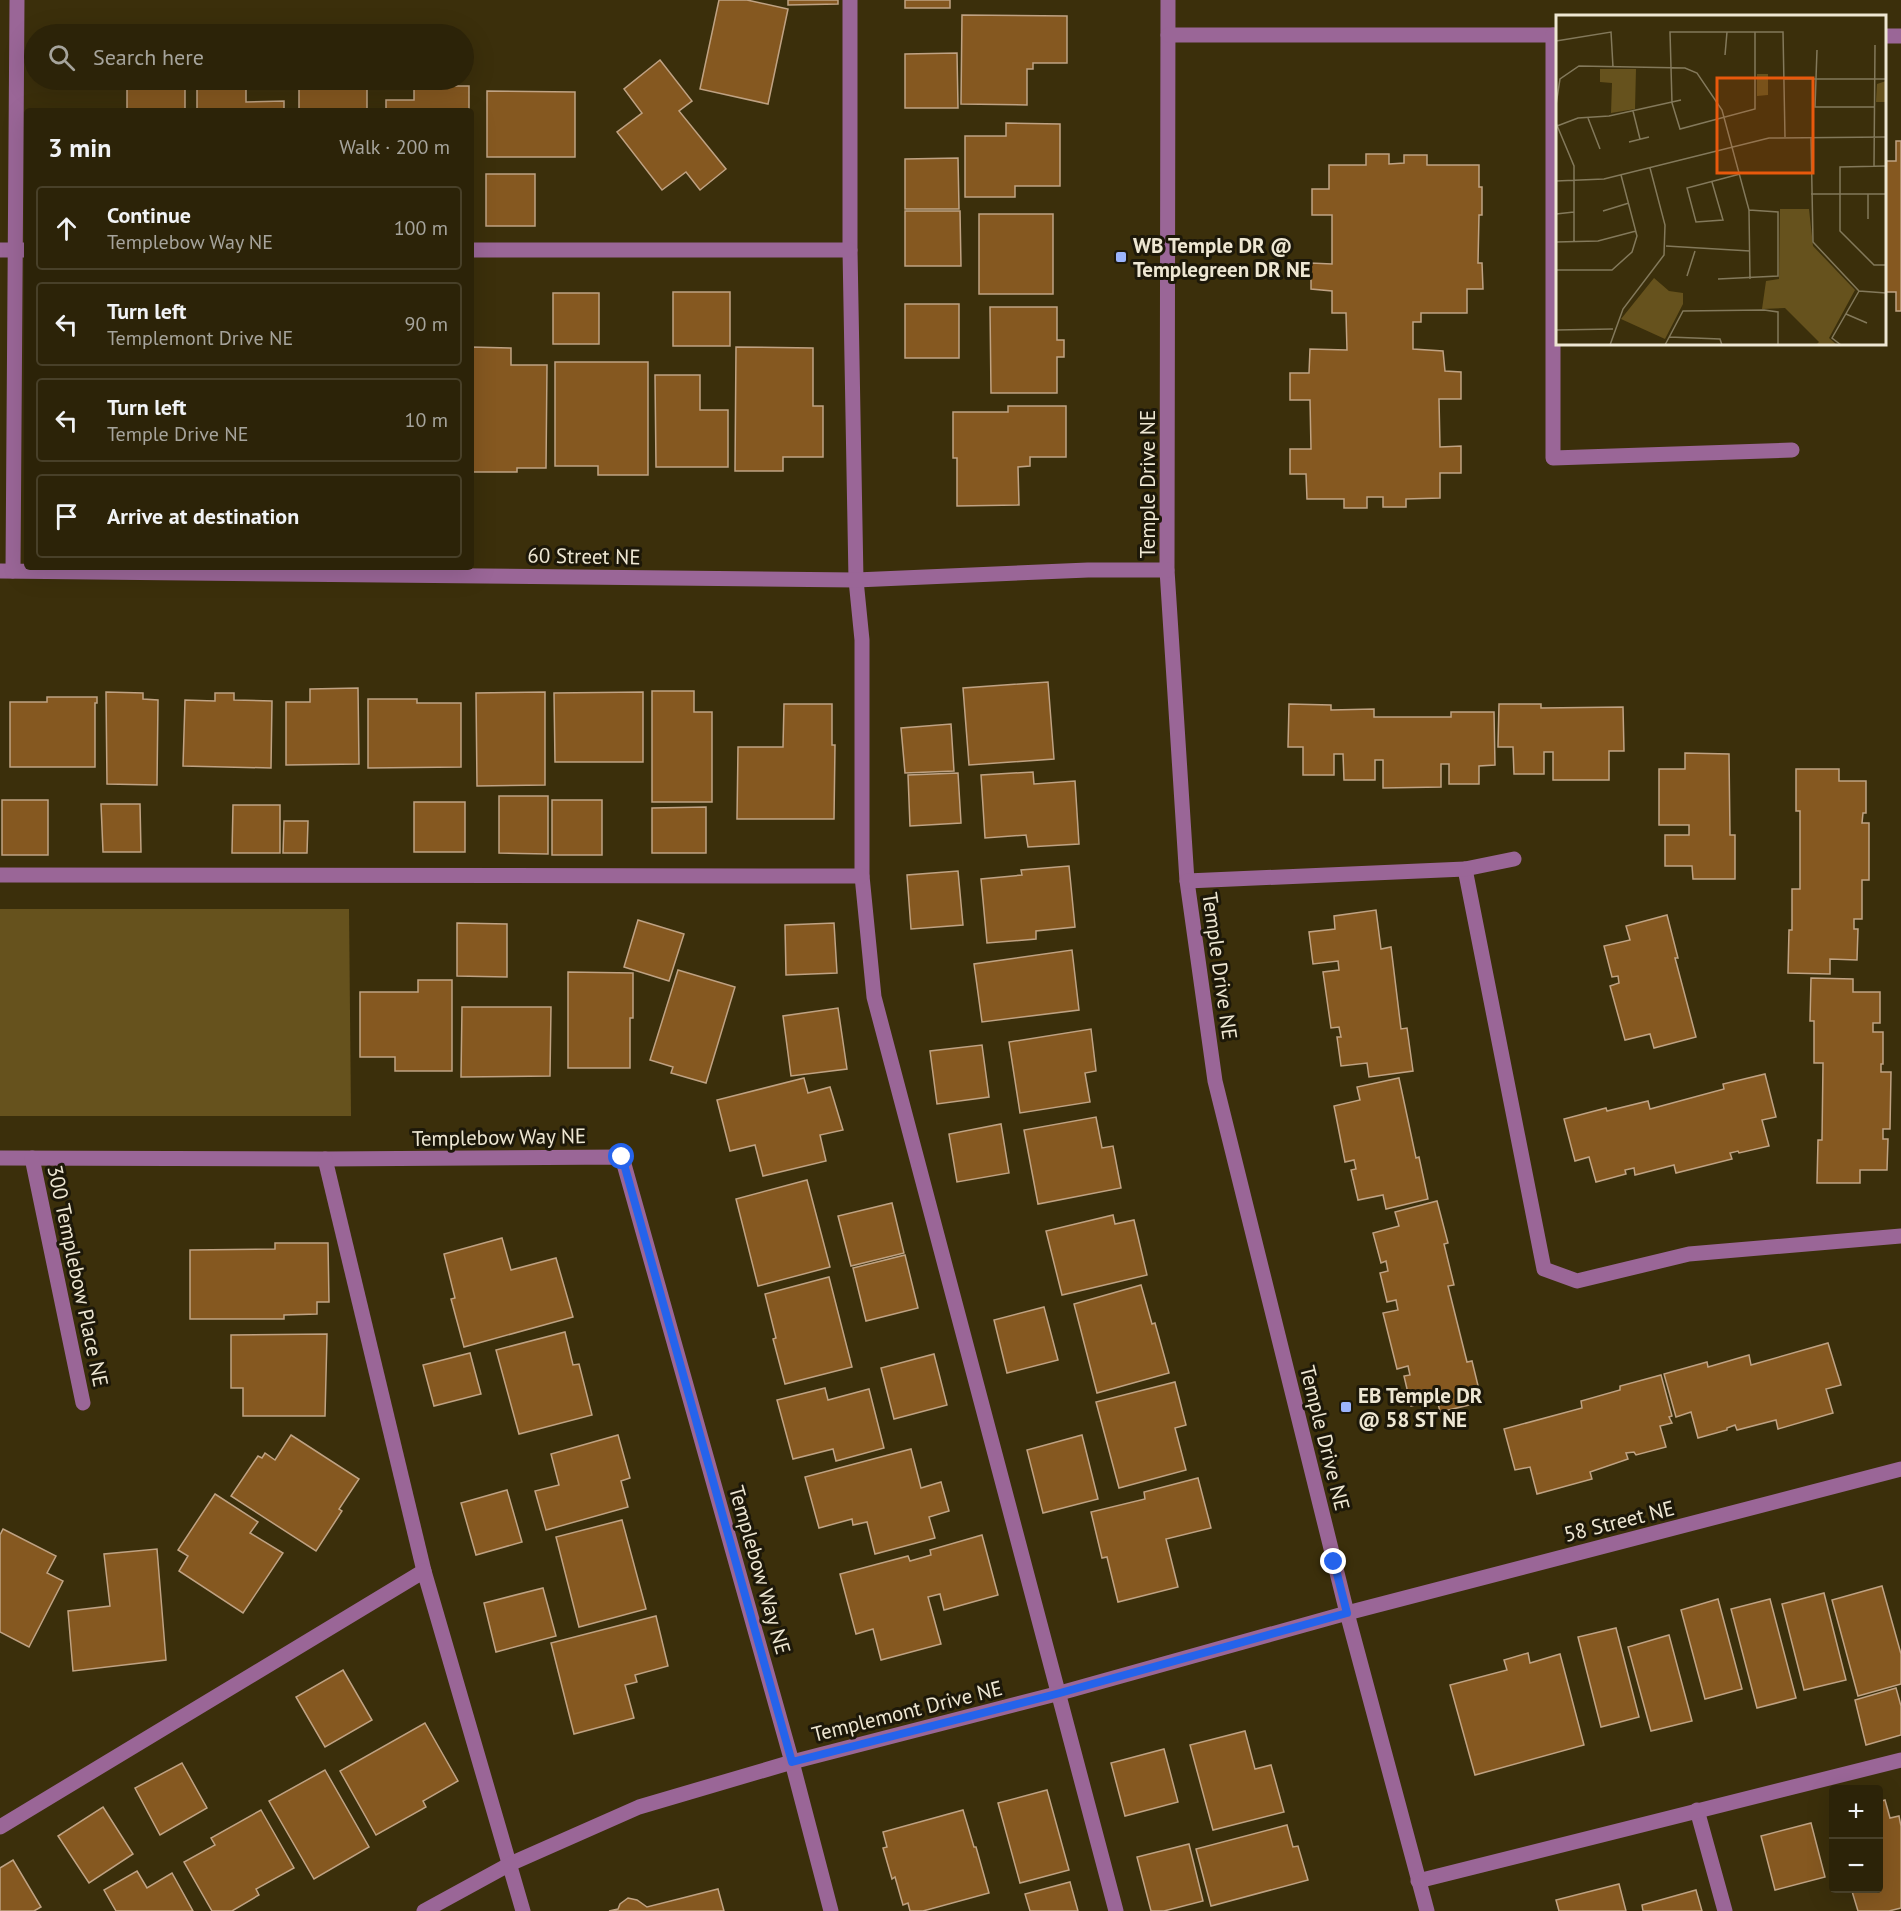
<!DOCTYPE html>
<html lang="en">
<head>
<meta charset="utf-8">
<style>
  :root { --surface:#2c2308; --page:#382f16; --text:#f1f3f6; --muted:#a6a49c; --line:#484029 }
  body { margin:0; font-family:"PT Sans",sans-serif; background:var(--page); color:var(--text) }
  .controls { position:absolute; right:18px; bottom:18px; display:grid; overflow:hidden; border-radius:6px; box-shadow:0 6px 24px #0002 }
  .controls button { width:54px; height:54px; display:grid; place-items:center; padding:0; border:0; border-bottom:2px solid var(--line); background:var(--surface); color:var(--text); font:30px sans-serif }
  .stop { position:absolute; width:18px; height:18px; margin:-14px; border:4px solid #2563eb; border-radius:50%; background:#fff }
  .stop.end { background:#2563eb; border-color:#fff; box-shadow:0 2px 6px #0008 }
  .list { margin:0; padding:0; list-style:none }
  h2 { display:flex; justify-content:space-between; align-items:center; height:78px; margin:0; padding:0 24px; font-size:26px }
  h2 small { font-size:20px; font-weight:400; color:var(--muted) }
  .list li { display:grid; grid-template-columns:39px 1fr auto; gap:18px; align-items:center; box-sizing:border-box; height:84px; margin:0 12px 12px; padding:0 12px; border:2px solid var(--line); border-radius:6px }
  .list b { display:block; font-size:22px; white-space:nowrap }
  .list p { margin:0; font-size:20px; white-space:nowrap; color:var(--muted) }
  .list em { font-size:20px; font-style:normal; color:var(--muted) }
  .icon { flex:none; width:33px; height:33px; fill:none; stroke:currentColor; stroke-width:2; stroke-linecap:round; stroke-linejoin:round }
  .map { position:relative; flex:none; width:1901px; height:1911px; overflow:hidden }
  .search { position:absolute; background:var(--surface); box-shadow:0 6px 24px #0002; left:24px; top:24px; width:450px; height:66px; display:flex; align-items:center; gap:15px; box-sizing:border-box; padding:0 21px; border-radius:33px; color:var(--muted); font-size:22px }
  .panel { position:absolute; background:var(--surface); box-shadow:0 6px 24px #0002; left:24px; top:108px; width:450px; height:462px; border-radius:6px }
  .map>svg:first-child { display:block }
  .green { fill:#66521d }
  .building { fill:#855820; stroke:#bfa283; stroke-width:1.5 }
  .lines { fill:none; stroke-linecap:round; stroke-linejoin:round }
  .minor { stroke:#9a6697; stroke-width:15 }
  .route { stroke:#2563eb; stroke-width:8 }
  .poi-dot { fill:#9bb4fd; stroke:#1d1809; stroke-width:2 }
  .labels { text-anchor:middle; dominant-baseline:central; stroke-width:6; stroke-linejoin:round; paint-order:stroke }
  .poi-label { font-size:21px; font-weight:bold; fill:#eee7d3; stroke:#1d1809; text-anchor:start }
  .street-label { font-size:21px; fill:#eee7d3; stroke:#1d1809 }
  .inset-road { fill:none; stroke:#83795b; stroke-width:1.5 }
  .view { fill:#e8590c; fill-opacity:0.15; stroke:#e8590c; stroke-width:3 }
  .inset-edge { fill:none; stroke:#eee7d3; stroke-width:3 }
</style>
</head>
<body>
<div class="map">
<svg width="1901" height="1911" viewBox="0 0 1901 1911">
  <rect width="100%" height="100%" fill="#3b2f0b"/>
  <polygon class="green" points="0,909 349,909 351,1116 0,1116"/>
  <g class="building">
    <polygon points="719,0 747,0 788,9 768,104 700,89"/>
    <polygon points="788,0 838,0 838,4 788,5"/>
    <rect x="905" y="0" width="45" height="8"/>
    <polygon points="962,15 1067,16 1067,63 1033,63 1033,69 1027,69 1027,105 961,104"/>
    <polygon points="957,53 958,108 905,108 905,54"/>
    <polygon points="660,60 692,101 679,111 726,169 700,190 686,172 662,190 617,132 642,113 624,89"/>
    <rect x="127" y="80" width="58" height="31"/>
    <polygon points="197,80 246,80 246,102 284,101 284,111 197,111"/>
    <polygon points="330,80 367,80 367,111 299,111 299,88 330,88"/>
    <polygon points="414,86 469,86 469,111 386,111 386,100 414,100"/>
    <polygon points="487,91 575,92 575,157 487,157"/>
    <polygon points="1006,123 1060,124 1060,186 1015,186 1015,197 965,197 965,136 1006,136"/>
    <polygon points="1896,141 1901,141 1901,311 1896,311 1896,292 1884,292 1884,161 1896,161"/>
    <polygon points="1366,154 1389,154 1389,164 1404,163 1404,155 1427,155 1427,165 1479,165 1479,187 1482,187 1482,215 1479,215 1478,263 1482,263 1483,289 1467,289 1467,313 1421,313 1421,322 1413,322 1413,349 1443,351 1445,371 1461,372 1461,399 1439,399 1440,447 1461,446 1461,473 1440,473 1440,498 1406,499 1406,507 1383,507 1383,497 1367,497 1367,508 1344,508 1344,499 1307,499 1306,474 1290,474 1290,449 1311,449 1310,400 1290,400 1290,373 1309,373 1310,349 1347,350 1346,313 1332,313 1332,291 1311,289 1311,263 1332,264 1332,215 1312,215 1312,189 1329,189 1329,165 1366,165"/>
    <polygon points="958,158 959,209 905,209 905,159"/>
    <rect x="486" y="174" width="49" height="52"/>
    <polygon points="905,211 960,211 961,266 905,266"/>
    <rect x="979" y="214" width="74" height="80"/>
    <rect x="673" y="292" width="57" height="54"/>
    <rect x="553" y="293" width="46" height="51"/>
    <rect x="905" y="304" width="54" height="54"/>
    <polygon points="990,307 1057,307 1057,340 1064,340 1064,357 1057,357 1057,393 991,393"/>
    <polygon points="471,347 511,348 511,365 547,365 546,468 517,468 517,472 471,472"/>
    <polygon points="736,347 813,348 813,406 823,406 823,457 783,457 783,471 735,471"/>
    <polygon points="555,362 648,362 648,475 598,475 598,466 555,466"/>
    <polygon points="655,375 700,375 700,410 728,410 728,467 656,467"/>
    <polygon points="1008,406 1066,406 1066,457 1030,457 1030,466 1018,467 1019,505 957,506 957,458 953,458 953,412 1008,412"/>
    <polygon points="1048,682 1054,759 969,765 963,688"/>
    <polygon points="358,688 359,764 286,765 286,702 310,702 310,689"/>
    <polygon points="652,691 694,691 694,712 712,712 712,802 652,802"/>
    <polygon points="106,692 143,693 143,699 158,700 157,785 107,784"/>
    <polygon points="545,692 545,785 477,786 476,693"/>
    <polygon points="643,692 643,762 555,762 554,693"/>
    <polygon points="215,693 234,693 234,700 272,701 271,768 183,766 185,700 215,701"/>
    <polygon points="47,697 97,697 97,703 95,703 95,767 10,767 10,702 47,702"/>
    <polygon points="368,699 417,699 417,703 461,703 461,767 368,768"/>
    <polygon points="784,704 832,704 832,745 835,745 834,819 737,819 738,747 783,747"/>
    <polygon points="1289,704 1331,705 1331,710 1374,709 1374,717 1451,717 1451,712 1494,712 1495,765 1479,766 1479,784 1449,784 1449,764 1441,764 1441,787 1383,788 1383,760 1375,760 1375,780 1344,780 1343,754 1334,754 1334,775 1303,775 1303,747 1288,747"/>
    <polygon points="1499,704 1541,704 1541,708 1623,707 1624,751 1609,751 1609,780 1553,780 1553,752 1544,752 1544,774 1514,774 1513,747 1498,747"/>
    <polygon points="951,724 954,771 905,773 901,728"/>
    <polygon points="1685,753 1729,754 1730,835 1735,835 1735,879 1693,879 1692,866 1665,866 1665,835 1689,835 1689,825 1659,825 1659,769 1685,769"/>
    <polygon points="1796,769 1839,769 1839,781 1866,781 1866,813 1863,813 1862,823 1869,823 1869,880 1862,880 1862,919 1854,919 1854,929 1858,929 1857,960 1830,959 1830,974 1788,973 1789,930 1792,930 1792,889 1800,889 1800,811 1796,811"/>
    <polygon points="1033,772 1034,784 1075,781 1079,844 1028,847 1026,835 985,838 981,775"/>
    <polygon points="958,773 961,823 910,826 908,775"/>
    <polygon points="499,796 548,796 548,854 499,853"/>
    <rect x="2" y="800" width="46" height="55"/>
    <rect x="552" y="800" width="50" height="55"/>
    <rect x="414" y="802" width="51" height="50"/>
    <polygon points="101,804 140,804 141,852 103,852"/>
    <polygon points="233,805 280,805 280,853 232,853"/>
    <polygon points="706,807 706,853 652,853 652,808"/>
    <polygon points="284,821 308,821 307,853 283,853"/>
    <polygon points="1069,866 1075,927 1036,931 1036,939 987,943 981,879 1022,875 1021,870"/>
    <polygon points="958,871 963,925 911,929 907,875"/>
    <polygon points="1376,910 1381,949 1391,947 1401,1029 1407,1028 1413,1071 1369,1077 1367,1063 1341,1066 1337,1037 1341,1037 1339,1027 1331,1028 1323,972 1339,970 1338,961 1313,964 1309,932 1335,929 1334,916"/>
    <polygon points="1667,915 1678,958 1675,958 1696,1037 1654,1048 1650,1034 1625,1040 1610,986 1619,983 1618,976 1612,977 1604,946 1630,940 1626,926"/>
    <polygon points="638,920 684,934 669,981 624,967"/>
    <polygon points="457,923 507,924 507,977 457,976"/>
    <polygon points="834,923 837,973 786,975 785,925"/>
    <polygon points="1072,950 1079,1010 982,1022 974,964"/>
    <polygon points="678,970 735,987 706,1083 671,1073 673,1067 650,1060"/>
    <polygon points="568,972 633,973 633,1018 630,1018 630,1068 568,1068"/>
    <polygon points="1811,978 1853,979 1853,992 1880,992 1880,1023 1873,1023 1873,1032 1883,1032 1883,1064 1881,1064 1881,1072 1891,1072 1890,1129 1883,1129 1883,1139 1888,1139 1887,1170 1860,1170 1860,1183 1817,1183 1818,1140 1822,1140 1823,1063 1814,1063 1814,1021 1810,1021"/>
    <polygon points="418,980 452,980 452,1071 395,1071 395,1057 360,1057 360,992 418,992"/>
    <polygon points="462,1007 551,1007 550,1076 461,1077"/>
    <polygon points="838,1008 847,1069 791,1076 783,1016"/>
    <polygon points="1091,1029 1096,1071 1085,1073 1090,1102 1020,1113 1009,1042"/>
    <polygon points="982,1045 989,1097 937,1104 930,1051"/>
    <polygon points="1765,1074 1776,1117 1762,1120 1769,1146 1739,1153 1738,1151 1730,1153 1732,1159 1676,1173 1674,1165 1635,1175 1634,1168 1625,1170 1626,1174 1596,1182 1589,1157 1575,1161 1564,1119 1606,1108 1607,1111 1648,1101 1650,1109 1724,1089 1723,1084"/>
    <polygon points="804,1078 808,1093 830,1087 843,1130 820,1135 826,1161 763,1176 755,1145 730,1151 717,1100"/>
    <polygon points="1399,1078 1416,1158 1419,1157 1428,1199 1386,1209 1383,1195 1358,1200 1351,1170 1356,1169 1354,1160 1345,1162 1334,1106 1360,1100 1357,1087"/>
    <polygon points="1096,1117 1102,1148 1113,1146 1121,1188 1038,1204 1024,1130"/>
    <polygon points="1001,1124 1009,1173 957,1182 949,1134"/>
    <polygon points="807,1180 830,1267 758,1286 736,1199"/>
    <polygon points="1437,1201 1448,1243 1444,1244 1454,1285 1448,1286 1467,1362 1472,1361 1482,1402 1440,1412 1437,1399 1411,1406 1404,1376 1410,1375 1408,1366 1397,1369 1383,1313 1398,1310 1396,1300 1387,1302 1380,1273 1388,1271 1386,1261 1381,1263 1373,1233 1399,1226 1395,1212"/>
    <polygon points="892,1203 904,1253 851,1266 838,1216"/>
    <polygon points="1113,1215 1115,1224 1134,1220 1147,1275 1062,1295 1046,1231"/>
    <polygon points="502,1238 511,1270 556,1258 573,1317 464,1347 451,1299 455,1298 444,1254"/>
    <polygon points="275,1243 328,1243 329,1302 317,1302 317,1314 284,1315 284,1319 190,1319 190,1250 275,1249"/>
    <polygon points="905,1255 918,1308 866,1321 853,1268"/>
    <polygon points="829,1277 852,1367 785,1384 773,1339 776,1338 765,1294"/>
    <polygon points="1141,1285 1152,1324 1155,1323 1169,1373 1097,1393 1074,1304"/>
    <polygon points="1044,1307 1058,1360 1007,1373 994,1320"/>
    <polygon points="565,1332 573,1365 579,1364 592,1415 519,1434 496,1350"/>
    <polygon points="327,1334 325,1416 243,1416 243,1388 231,1388 231,1335"/>
    <polygon points="1828,1343 1841,1385 1826,1389 1833,1413 1778,1429 1776,1420 1737,1430 1735,1425 1727,1428 1727,1430 1698,1438 1691,1412 1676,1417 1664,1374 1707,1362 1708,1367 1749,1355 1751,1365"/>
    <polygon points="470,1353 481,1394 434,1406 423,1365"/>
    <polygon points="934,1354 947,1405 894,1419 881,1368"/>
    <polygon points="1661,1375 1672,1416 1669,1417 1672,1423 1660,1426 1666,1447 1636,1455 1634,1452 1626,1453 1628,1459 1590,1472 1592,1479 1537,1494 1530,1467 1515,1470 1504,1429 1582,1408 1581,1401 1620,1390 1620,1386"/>
    <polygon points="1175,1382 1186,1425 1175,1428 1186,1470 1119,1488 1096,1402"/>
    <polygon points="825,1388 828,1400 869,1389 884,1448 836,1461 833,1449 793,1459 777,1400"/>
    <polygon points="291,1435 359,1479 339,1509 342,1511 316,1551 231,1496 258,1456 262,1458 265,1453 275,1460"/>
    <polygon points="618,1435 630,1478 621,1481 628,1507 546,1530 535,1491 559,1485 551,1454"/>
    <polygon points="1082,1435 1098,1499 1043,1513 1027,1450"/>
    <polygon points="911,1449 921,1488 941,1482 949,1511 929,1517 935,1538 875,1554 867,1522 853,1525 852,1519 819,1528 805,1477"/>
    <polygon points="1198,1478 1211,1528 1166,1539 1178,1587 1118,1602 1107,1557 1102,1558 1091,1512 1145,1499 1144,1492"/>
    <polygon points="507,1490 522,1542 476,1555 461,1503"/>
    <polygon points="215,1494 258,1522 250,1533 283,1553 243,1613 179,1571 188,1556 178,1550"/>
    <polygon points="622,1520 646,1609 579,1627 556,1537"/>
    <polygon points="3,1529 56,1556 47,1573 63,1581 29,1647 0,1632 0,1535"/>
    <polygon points="982,1535 998,1595 944,1610 940,1594 928,1597 941,1644 881,1660 873,1629 856,1634 840,1574 908,1556 910,1561 931,1555 930,1550"/>
    <polygon points="157,1549 166,1660 73,1671 68,1611 110,1606 104,1554"/>
    <polygon points="1882,1586 1901,1654 1901,1684 1858,1696 1832,1600"/>
    <polygon points="543,1588 556,1636 496,1652 484,1603"/>
    <polygon points="1824,1593 1846,1680 1804,1690 1782,1604"/>
    <polygon points="1718,1599 1742,1689 1705,1699 1681,1610"/>
    <polygon points="1770,1599 1796,1698 1757,1708 1731,1609"/>
    <polygon points="656,1616 668,1666 635,1675 637,1682 625,1685 634,1718 574,1734 551,1643"/>
    <polygon points="1616,1628 1639,1717 1601,1727 1578,1637"/>
    <polygon points="1669,1635 1692,1721 1651,1731 1628,1647"/>
    <polygon points="1528,1653 1530,1663 1560,1654 1584,1745 1475,1775 1450,1685 1507,1670 1504,1660"/>
    <polygon points="343,1670 372,1720 325,1747 296,1697"/>
    <polygon points="1896,1688 1901,1706 1901,1735 1866,1745 1855,1700"/>
    <polygon points="425,1723 458,1781 423,1801 426,1807 376,1835 340,1771"/>
    <polygon points="1245,1731 1255,1769 1271,1765 1284,1812 1213,1830 1190,1745"/>
    <polygon points="1164,1749 1178,1802 1125,1816 1111,1763"/>
    <polygon points="182,1763 207,1808 160,1835 135,1788"/>
    <polygon points="325,1770 369,1847 314,1879 269,1801"/>
    <polygon points="1047,1790 1069,1870 1020,1883 998,1803"/>
    <polygon points="1885,1800 1890,1818 1899,1816 1901,1826 1901,1908 1889,1911 1858,1911 1851,1888 1878,1888 1878,1802"/>
    <polygon points="103,1807 133,1854 89,1883 58,1836"/>
    <polygon points="261,1810 294,1868 256,1889 259,1895 232,1911 212,1911 184,1862 215,1845 211,1838"/>
    <polygon points="963,1810 974,1847 976,1847 989,1893 923,1911 910,1911 908,1903 903,1905 895,1877 892,1879 883,1848 887,1847 883,1832"/>
    <polygon points="1811,1823 1825,1877 1775,1890 1761,1836"/>
    <polygon points="1287,1825 1293,1847 1298,1846 1308,1880 1211,1906 1196,1849"/>
    <polygon points="1189,1844 1203,1901 1164,1911 1151,1911 1137,1857"/>
    <polygon points="13,1860 41,1907 34,1911 0,1911 0,1868"/>
    <polygon points="137,1871 147,1888 172,1873 193,1911 116,1911 104,1890"/>
    <polygon points="1070,1882 1078,1911 1030,1911 1025,1894"/>
    <polygon points="1619,1884 1626,1911 1559,1911 1556,1900"/>
    <polygon points="718,1889 724,1911 609,1911 618,1909 620,1904 628,1898 637,1900 647,1907"/>
    <polygon points="1696,1890 1702,1911 1643,1911 1642,1905"/>
  </g>
  <g class="lines">
    <g class="minor">
      <polyline points="850,0 850,250 856,580 862,640 862,876 874,997 1116,1911"/>
      <polyline points="1168,0 1167,570 1187,881 1215,1081 1347,1613 1427,1911"/>
      <polyline points="1168,35 1558,35"/>
      <polyline points="1553,35 1553,458 1792,450"/>
      <polyline points="1884,36 1901,36"/>
      <polyline points="0,250 27,250"/>
      <polyline points="471,250 850,250"/>
      <polyline points="0,571 856,580 1088,570 1167,570"/>
      <polyline points="13,571 17,0"/>
      <polyline points="1465,869 1544,1269 1577,1281 1689,1254 1901,1236"/>
      <polyline points="0,875 862,876"/>
      <polyline points="1187,881 1465,869 1514,859"/>
      <polyline points="0,1158 325,1159 622,1157 792,1762 831,1911"/>
      <polyline points="32,1158 83,1403"/>
      <polyline points="325,1159 424,1571"/>
      <polyline points="1697,1810 1725,1911"/>
      <polyline points="0,1827 424,1571 523,1911"/>
      <polyline points="1418,1881 1901,1760"/>
      <polyline points="424,1911 510,1864 639,1807 792,1762 1060,1693 1347,1613 1901,1469"/>
    </g>
  </g>
  <g class="lines">
    <polyline class="route" points="622,1157 792,1762 1060,1693 1347,1613 1334,1562"/>
  </g>
  <g class="poi-dot">
    <rect x="1115" y="251" width="12" height="12" rx="3"/>
    <rect x="1340" y="1401" width="12" height="12" rx="3"/>
  </g>
  <g class="labels">
    <g class="poi-label">
      <text x="1133" y="245">WB Temple DR @<tspan x="1133" dy="24">Templegreen DR NE</tspan></text>
      <text x="1358" y="1395">EB Temple DR<tspan x="1358" dy="24">@ 58 ST NE</tspan></text>
    </g>
    <g class="street-label">
      <text transform="translate(1147 484) rotate(-90)">Temple Drive NE</text>
      <text transform="translate(584 556) rotate(1)">60 Street NE</text>
      <text transform="translate(1220 966) rotate(82)">Temple Drive NE</text>
      <text transform="translate(499 1137) rotate(-1)">Templebow Way NE</text>
      <text transform="translate(78 1276) rotate(78)">300 Templebow Place NE</text>
      <text transform="translate(1325 1438) rotate(76)">Temple Drive NE</text>
      <text transform="translate(1619 1521) rotate(-14)">58 Street NE</text>
      <text transform="translate(760 1570) rotate(74)">Templebow Way NE</text>
      <text transform="translate(907 1711) rotate(-14)">Templemont Drive NE</text>
    </g>
  </g>
  <g transform="translate(1556 15)">
    <rect width="330" height="330" fill="#3b2f0b"/>
    <path d="M44 54H80L79 94 55 98 56 68 44 67ZM201 59H212V80L201 81ZM330 66V87H320L321 69ZM224 194H253L257 231 299 275 273 323 281 330H260L263 327 229 293 206 294 210 266 223 264ZM98 263 113 276 127 278V289L109 324 65 304Z" fill="#66521d"/>
    <path class="inset-road" d="M199 17V94L124 114 116 88 114 17H227L229 122M0 26 55 17 57 52M261 35 259 92H319M169 40 171 17M228 64H330M0 90 4 64 23 51 129 53 141 58 166 95 193 195 194 264M77 96 84 124M32 103 44 134M0 108 18 151V227M1 111 22 103 53 101 125 85M255 122 257 227 303 276 330 278M73 127 93 122M318 151 319 30M330 151 284 152V216L318 250H330M0 166 48 164 213 123 330 122M156 167 167 205 140 207 131 173 184 159M255 179H330M312 179V204M47 196 73 188M0 199 18 197M0 227 42 226 80 216M110 231 194 236M0 255H56L76 237 81 221 65 160M131 261 139 236M162 264 222 261V197L193 195M290 299 311 308M0 315 57 314M113 322 164 324 166 330M54 330 67 294 108 240 109 210 94 153M109 330 127 296 208 295 222 297V330M285 330 276 323 303 276"/>
    <path class="view" d="M161 63H257V158H161Z"/>
    <rect width="330" height="330" class="inset-edge"/>
  </g>
</svg>
<div class="controls">
<button>+</button>
<button>−</button>
</div>
<div class="stop" style="left:622px;top:1157px"></div>
<div class="stop end" style="left:1334px;top:1562px"></div>
<div class="search"><svg class="icon" aria-label="search" viewBox="0 0 24 24"><circle cx="10" cy="10" r="6"/><path d="M15 15l6 6"/></svg>Search here</div>
<section class="panel">
<h2>3 min<small>Walk · 200 m</small></h2>
<ul class="list">
<li><svg class="icon" aria-label="ahead" viewBox="0 0 24 24"><path d="M12 20V5M6 11l6-6 6 6"/></svg><div><b>Continue</b><p>Templebow Way NE</p></div><em>100 m</em></li>
<li><svg class="icon" aria-label="left" viewBox="0 0 24 24"><path d="M17 20v-9H6M10 6l-5 5 5 5"/></svg><div><b>Turn left</b><p>Templemont Drive NE</p></div><em>90 m</em></li>
<li><svg class="icon" aria-label="left" viewBox="0 0 24 24"><path d="M17 20v-9H6M10 6l-5 5 5 5"/></svg><div><b>Turn left</b><p>Temple Drive NE</p></div><em>10 m</em></li>
<li><svg class="icon" aria-label="arrive" viewBox="0 0 24 24"><path d="M6 21V4h12l-3 4 3 4H6"/></svg><div><b>Arrive at destination</b></div></li>
</ul>
</section>
</div>
</body>
</html>
